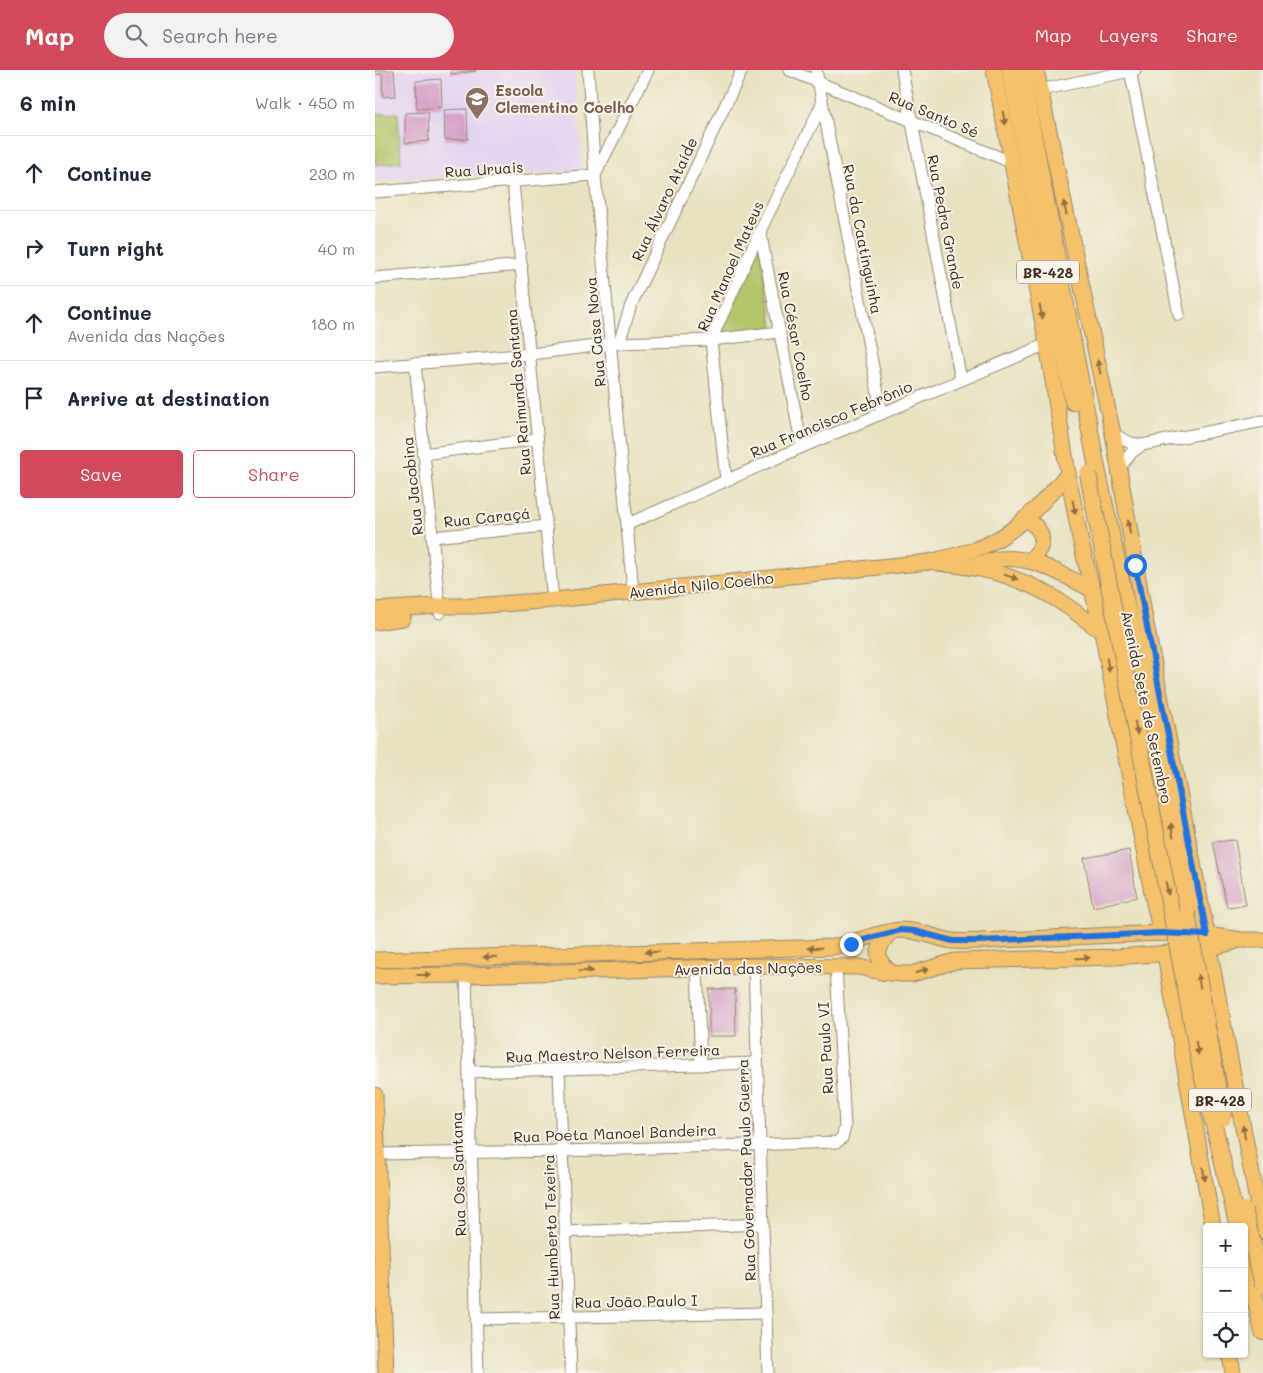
<!DOCTYPE html>
<html lang="en">
<head>
<meta charset="utf-8">
<style>
  :root { --surface:#fff; --page:#f2f2f3; --text:#1f2937; --muted:#747a83; --line:#e0e1e3; --accent:#d1495b }
  body { margin:0; font-family:Mali,sans-serif; background:var(--page); color:var(--text) }
  .controls { position:absolute; right:15px; bottom:15px; display:grid; overflow:hidden; border-radius:5px; box-shadow:0 1px 4px #0004 }
  .controls button { width:45px; height:45px; display:grid; place-items:center; padding:0; border:0; border-bottom:1px solid var(--line); background:var(--surface); color:var(--text); font:25px sans-serif }
  .stop { position:absolute; width:15px; height:15px; margin:-11px; border:4px solid #1a73e8; border-radius:50%; background:#fff }
  .stop.end { background:#1a73e8; border-color:#fff; box-shadow:0 1px 5px #0008 }
  .list { margin:0; padding:0; list-style:none }
  h2 { display:flex; justify-content:space-between; align-items:center; height:65px; margin:0; padding:0 20px; font-size:21px }
  h2 small { font-size:16px; font-weight:400; color:var(--muted) }
  .list li { display:grid; grid-template-columns:32px 1fr auto; gap:15px; align-items:center; box-sizing:border-box; height:75px; padding:0 20px; border-top:1px solid var(--line) }
  .list b { display:block; font-size:19px; white-space:nowrap }
  .list p { margin:0; font-size:16px; white-space:nowrap; color:var(--muted) }
  .list em { font-size:16px; font-style:normal; color:var(--muted) }
  .actions { display:flex; gap:10px; padding:15px 20px }
  .actions a { flex:1; padding:11px 0; border:1px solid var(--accent); border-radius:5px; text-align:center; font-size:18px; color:var(--accent) }
  .actions .main { background:var(--accent); color:#fff }
  .icon { flex:none; width:28px; height:28px; fill:none; stroke:currentColor; stroke-width:2; stroke-linecap:round; stroke-linejoin:round }
  .map { position:relative; flex:none; width:888px; height:1303px; overflow:hidden }
  header { display:flex; align-items:center; gap:30px; box-sizing:border-box; height:70px; padding:0 25px; background:var(--accent); color:#fff }
  header strong { font-size:24px }
  nav { display:flex; gap:28px; margin-inline-start:auto; font-size:18px }
  .search { width:350px; height:45px; background:var(--page); display:flex; align-items:center; gap:12px; box-sizing:border-box; padding:0 18px; border-radius:28px; color:var(--muted); font-size:19px }
  main { display:flex }
  aside { flex:1; background:var(--surface) }
  .map>svg:first-child { display:block }
  .built { fill:#e3d3f2 }
  .green { fill:#b2c66a; stroke:#767844 }
  .building { fill:#d59fc6 }
  .lines { fill:none; stroke-linecap:round; stroke-linejoin:round }
  .minor-casing { stroke:#92866f; stroke-width:13 }
  .major-casing { stroke:#92866f; stroke-width:17 }
  .highway-casing { stroke:#92866f; stroke-width:18 }
  .minor { stroke:#fff; stroke-width:11 }
  .major { stroke:#f5c16b; stroke-width:15 }
  .highway { stroke:#f5c16b; stroke-width:16 }
  .highway-bridge-casing { stroke:#92866f; stroke-width:18; stroke-linecap:butt }
  .highway-bridge { stroke:#f5c16b; stroke-width:16 }
  .oneway { fill:#8f6e41 }
  .route { stroke:#1a73e8; stroke-width:6 }
  .labels { text-anchor:middle; dominant-baseline:central; stroke-width:4; stroke-linejoin:round; paint-order:stroke }
  .shield { fill:#f7f3e8; stroke:#73665b; stroke-width:1 }
  .shield-label { font-size:14px; font-weight:bold; fill:#3b2a1e }
  .education-label { font-size:15px; font-weight:bold; fill:#785e54; stroke:#f7f3e8; text-anchor:start }
  .street-label { font-size:15px; fill:#3b2a1e; stroke:#f7f3e8 }
</style>
</head>
<body>
<header>
<strong>Map</strong>
<div class="search"><svg class="icon" aria-label="search" viewBox="0 0 24 24"><circle cx="10" cy="10" r="6"/><path d="M15 15l6 6"/></svg>Search here</div>
<nav><a>Map</a><a>Layers</a><a>Share</a></nav>
</header>
<main>
<aside>
<h2>6 min<small>Walk · 450 m</small></h2>
<ul class="list">
<li><svg class="icon" aria-label="ahead" viewBox="0 0 24 24"><path d="M12 20V5M6 11l6-6 6 6"/></svg><div><b>Continue</b></div><em>230 m</em></li>
<li><svg class="icon" aria-label="right" viewBox="0 0 24 24"><path d="M7 20v-9h11M14 6l5 5-5 5"/></svg><div><b>Turn right</b></div><em>40 m</em></li>
<li><svg class="icon" aria-label="ahead" viewBox="0 0 24 24"><path d="M12 20V5M6 11l6-6 6 6"/></svg><div><b>Continue</b><p>Avenida das Nações</p></div><em>180 m</em></li>
<li><svg class="icon" aria-label="arrive" viewBox="0 0 24 24"><path d="M6 21V4h12l-3 4 3 4H6"/></svg><div><b>Arrive at destination</b></div></li>
</ul>
<div class="actions"><a class="main">Save</a><a>Share</a></div>
</aside>
<div class="map">
<svg width="888" height="1303" viewBox="0 0 888 1303">
  <rect width="100%" height="100%" fill="#f7f3e8"/>
  <filter id="ink" filterUnits="userSpaceOnUse"><feTurbulence type="fractalNoise" baseFrequency=".02" numOctaves="2"/><feDisplacementMap in="SourceGraphic" scale="10" xChannelSelector="R" yChannelSelector="G"/><feConvolveMatrix kernelMatrix="1 2 1 2 8 2 1 2 1" color-interpolation-filters="sRGB"/></filter>
  <filter id="wash" filterUnits="userSpaceOnUse"><feTurbulence type="fractalNoise" baseFrequency=".0096" numOctaves="4" result="noise"/><feDisplacementMap in="SourceGraphic" scale="20" xChannelSelector="R" yChannelSelector="G"/><feGaussianBlur stdDeviation="1.12" result="paint"/><feColorMatrix in="noise" values="0 0 0 0 0 0 0 0 0 0 0 0 0 0 0 0 0 1.4 0 .05"/><feComposite in="paint" operator="in"/></filter>
  <g filter="url(#wash)">
    <rect width="100%" height="100%" fill="#e8e2c0"/>
    <polygon class="built" points="0,0 200,0 207,100 0,111"/>
    <g class="green">
      <polygon points="23,43 26,92 0,95 0,44"/>
      <polygon points="384,170 398,257 340,267"/>
    </g>
    <g id="blocks">
      <g class="building">
        <polygon points="0,0 19,0 21,26 8,27 7,4 0,5"/>
        <polygon points="76,0 101,0 101,1 76,4"/>
        <polygon points="66,9 67,37 42,39 41,11"/>
        <polygon points="92,39 93,69 70,70 69,40"/>
        <polygon points="53,42 54,71 30,73 30,43"/>
        <polygon points="860,770 871,835 852,837 838,772"/>
        <polygon points="754,780 762,827 718,837 709,788"/>
        <polygon points="334,919 360,919 361,966 334,966"/>
      </g>
    </g>
  </g>
  <g filter="url(#ink)">
    <use href="#blocks" fill-opacity="0" stroke="#92866f" stroke-width="1"/>
    <g class="lines">
      <defs>
        <g id="minor">
          <polyline points="213,0 220,105 258,521"/>
          <polyline points="414,0 638,93"/>
          <polyline points="441,0 507,344"/>
          <polyline points="527,0 586,310"/>
          <polyline points="755,0 804,245"/>
          <polyline points="665,20 760,0"/>
          <polyline points="138,112 178,530"/>
          <polyline points="0,122 220,105 273,0"/>
          <polyline points="385,161 427,377"/>
          <polyline points="0,208 147,195"/>
          <polyline points="244,273 256,235 367,0"/>
          <polyline points="40,293 65,543"/>
          <polyline points="0,297 156,284 244,273 336,270 405,262"/>
          <polyline points="738,364 756,373 767,375 888,351"/>
          <polyline points="48,384 162,369"/>
          <polyline points="744,398 757,382 767,375"/>
          <polyline points="351,410 336,270 385,161 447,34"/>
          <polyline points="253,454 427,377 672,274"/>
          <polyline points="57,467 171,456"/>
          <polyline points="379,896 393,1303"/>
          <polyline points="322,899 326,995"/>
          <polyline points="91,905 103,1303"/>
          <polyline points="184,1000 196,1303"/>
          <polyline points="94,1002 382,993"/>
          <polyline points="2,1084 188,1081 462,1072 467,1068 470,1057 461,896"/>
          <polyline points="190,1162 388,1154"/>
          <polyline points="102,1249 391,1243"/>
        </g>
        <g id="major">
          <polyline points="619,0 672,274 693,404 705,468 727,562 779,833 786,863"/>
          <polyline points="661,0 738,364 770,549 832,865"/>
          <path d="M649 449C671 459 672 476 654 491"/>
          <path d="M562 493C591 496 619 500 645 511 675 522 701 542 727 562"/>
          <path d="M598 496C607 493 616 490 625 489 658 485 687 505 716 519"/>
          <path d="M0 540 64 536H99L178 530 554 492C578 486 604 481 626 467 652 451 673 426 693 404"/>
          <polyline points="0,552 28,548"/>
          <polyline points="515,862 506,875 503,885 507,894 516,903"/>
          <polyline points="834,879 888,1162"/>
          <polyline points="790,884 838,1157"/>
          <path d="M0 890 458 877C481 873 504 861 527 860 544 860 560 868 577 871 586 872 596 871 605 871L786 863 832 865 867 870H888"/>
          <polyline points="0,906 91,905 379,896 484,897 506,902 527,904 537,904 580,891 740,887 823,881 859,872"/>
          <polyline points="0,1025 11,1303"/>
          <polyline points="855,1284 858,1303"/>
        </g>
        <g id="highway">
          <polyline points="635,0 698,332"/>
          <polyline points="646,0 722,398 787,702 812,843"/>
          <polyline points="654,176 667,203"/>
          <polyline points="716,519 737,532"/>
          <polyline points="869,1183 888,1262"/>
        </g>
      </defs>
      <use href="#minor" class="minor-casing"/>
      <use href="#major" class="major-casing"/>
      <use href="#highway" class="highway-casing"/>
      <use href="#minor" class="minor"/>
      <use href="#major" class="major"/>
      <use href="#highway" class="highway"/>
      <defs>
        <g id="highway-bridge">
          <polyline points="713,404 826,1000 863,1157"/>
          <polyline points="812,843 848,1048"/>
          <polyline points="869,1140 888,1215"/>
        </g>
      </defs>
      <use href="#highway-bridge" class="highway-bridge-casing"/>
      <use href="#highway-bridge" class="highway-bridge"/>
    </g>
    <defs><path id="oneway-solid" d="M-6-.8H1V-3.2L6.5 0L1 3.2V.8H-6Z" transform="scale(1.25)"/></defs>
    <g class="oneway">
      <use href="#oneway-solid" transform="translate(629 48) rotate(79)"/>
      <use href="#oneway-solid" transform="translate(690 138) rotate(-102)"/>
      <use href="#oneway-solid" transform="translate(666 242) rotate(79)"/>
      <use href="#oneway-solid" transform="translate(724 297) rotate(-102)"/>
      <use href="#oneway-solid" transform="translate(699 437) rotate(79)"/>
      <use href="#oneway-solid" transform="translate(754 457) rotate(-100)"/>
      <use href="#oneway-solid" transform="translate(636 507) rotate(19)"/>
      <use href="#oneway-solid" transform="translate(733 595) rotate(79)"/>
      <use href="#oneway-solid" transform="translate(761 658) rotate(79)"/>
      <use href="#oneway-solid" transform="translate(797 760) rotate(-100)"/>
      <use href="#oneway-solid" transform="translate(792 818) rotate(79)"/>
      <use href="#oneway-solid" transform="translate(440 878) rotate(178)"/>
      <use href="#oneway-solid" transform="translate(277 882) rotate(178)"/>
      <use href="#oneway-solid" transform="translate(115 887) rotate(178)"/>
      <use href="#oneway-solid" transform="translate(708 888) rotate(-1)"/>
      <use href="#oneway-solid" transform="translate(211 901) rotate(-1)"/>
      <use href="#oneway-solid" transform="translate(547 901) rotate(-17)"/>
      <use href="#oneway-solid" transform="translate(49 905)"/>
      <use href="#oneway-solid" transform="translate(824 911) rotate(-100)"/>
      <use href="#oneway-solid" transform="translate(822 978) rotate(79)"/>
      <use href="#oneway-solid" transform="translate(869 1062) rotate(-100)"/>
      <use href="#oneway-solid" transform="translate(829 1104) rotate(80)"/>
    </g>
  </g>
  <g class="lines" filter="url(#ink)">
    <polyline class="route" points="476,874 495,868 526,860 539,861 578,871 605,871 786,863 832,865 760,495"/>
  </g>
  <defs>
    <symbol id="school-pin" viewBox="-11 -11 22 30"><path d="M0 17L-7.5 6A9.5 9.5 0 1 1 7.5 6Z" fill="#8d6e63" stroke="#f7f3e8"/><path d="M0-5L7-2L0 1L-7-2ZM-4 1L0 2.5L4 1V4Q0 6-4 4Z" fill="#fff"/></symbol>
  </defs>
  <g fill-rule="evenodd">
    <use href="#school-pin" x="88" y="15" width="28" height="38"/>
  </g>
  <g class="labels">
    <g class="shield">
      <rect x="642" y="190.5" width="62" height="23" rx="4"/>
      <rect x="814" y="1018.5" width="62" height="23" rx="4"/>
    </g>
    <g class="shield-label">
      <text x="673" y="202">BR-428</text>
      <text x="845" y="1030">BR-428</text>
    </g>
    <g class="education-label">
      <text x="120" y="20">Escola<tspan x="120" dy="17">Clementino Coelho</tspan></text>
    </g>
    <g class="street-label">
      <text transform="translate(559 44) rotate(23)">Rua Santo Sé</text>
      <text transform="translate(109 99) rotate(-4)">Rua Uruais</text>
      <text transform="translate(289 129) rotate(-65)">Rua Álvaro Ataíde</text>
      <text transform="translate(571 152) rotate(79)">Rua Pedra Grande</text>
      <text transform="translate(488 169) rotate(79)">Rua da Caatinguinha</text>
      <text transform="translate(355 196) rotate(-66)">Rua Manoel Mateus</text>
      <text transform="translate(220 262) rotate(-95)">Rua Casa Nova</text>
      <text transform="translate(421 266) rotate(79)">Rua César Coelho</text>
      <text transform="translate(143 322) rotate(-95)">Rua Raimunda Santana</text>
      <text transform="translate(456 349) rotate(-23)">Rua Francisco Febrônio</text>
      <text transform="translate(37 416) rotate(-96)">Rua Jacobina</text>
      <text transform="translate(112 447) rotate(-6)">Rua Caraçá</text>
      <text transform="translate(326 515) rotate(-6)">Avenida Nilo Coelho</text>
      <text transform="translate(772 637) rotate(78)">Avenida Sete de Setembro</text>
      <text transform="translate(373 898) rotate(-1)">Avenida das Nações</text>
      <text transform="translate(450 978) rotate(-93)">Rua Paulo VI</text>
      <text transform="translate(238 983) rotate(-2)">Rua Maestro Nelson Ferreira</text>
      <text transform="translate(240 1063) rotate(-2)">Rua Poeta Manoel Bandeira</text>
      <text transform="translate(371 1100) rotate(-92)">Rua Governador Paulo Guerra</text>
      <text transform="translate(83 1104) rotate(-92)">Rua Osa Santana</text>
      <text transform="translate(176 1167) rotate(-92)">Rua Humberto Texeira</text>
      <text transform="translate(261 1231) rotate(-1)">Rua João Paulo I</text>
    </g>
  </g>
</svg>
<div class="controls">
<button>+</button>
<button>−</button>
<button><svg class="icon" aria-label="locate" viewBox="0 0 24 24"><circle cx="12" cy="12" r="6"/><path d="M12 2v4M12 18v4M2 12h4M18 12h4"/></svg></button>
</div>
<div class="stop" style="left:760px;top:495px"></div>
<div class="stop end" style="left:476px;top:874px"></div>
</div>
</main>
</body>
</html>
